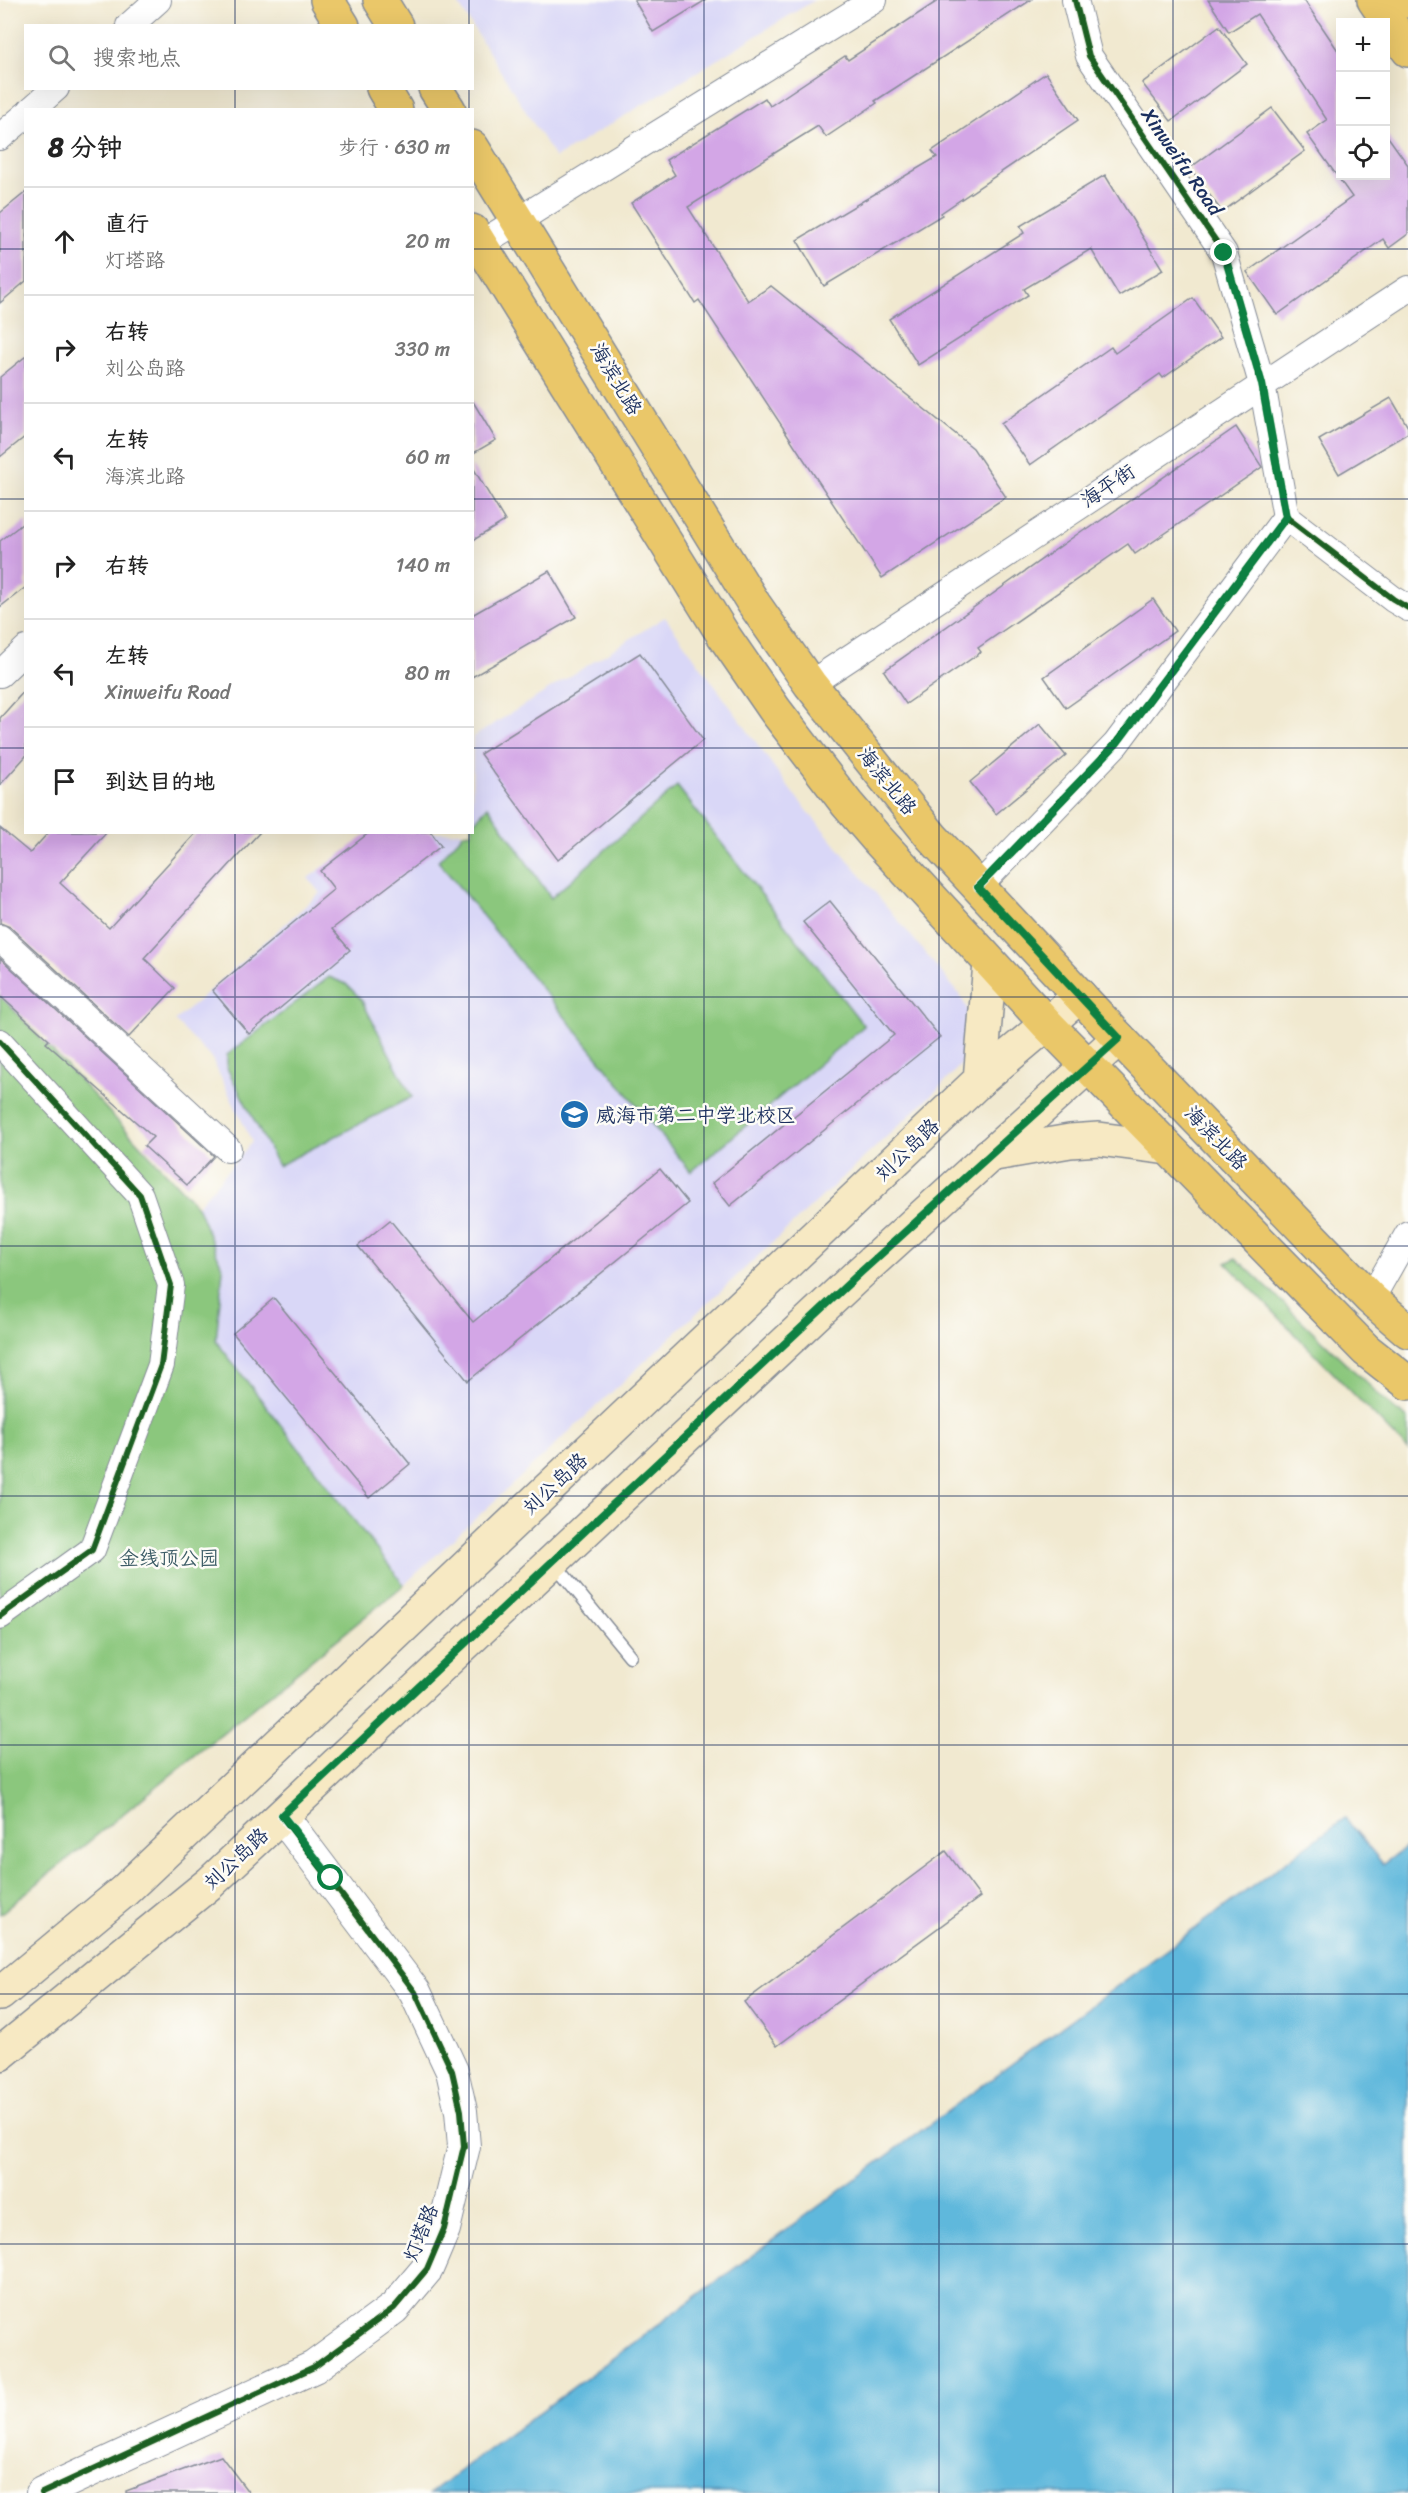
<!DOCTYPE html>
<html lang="zh">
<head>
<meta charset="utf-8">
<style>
  :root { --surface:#fff; --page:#f2f2f2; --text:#222; --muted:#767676; --line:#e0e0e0 }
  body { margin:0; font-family:Sriracha,"LXGW WenKai TC",sans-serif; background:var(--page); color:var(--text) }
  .controls { position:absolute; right:18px; top:18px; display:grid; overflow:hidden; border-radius:0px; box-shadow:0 6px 24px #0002 }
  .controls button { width:54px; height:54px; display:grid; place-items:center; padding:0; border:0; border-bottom:2px solid var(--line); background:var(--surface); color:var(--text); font:30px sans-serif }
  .stop { position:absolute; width:18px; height:18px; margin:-14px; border:4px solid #0b8043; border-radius:50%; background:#fff }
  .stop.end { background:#0b8043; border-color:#fff; box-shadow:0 2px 6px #0008 }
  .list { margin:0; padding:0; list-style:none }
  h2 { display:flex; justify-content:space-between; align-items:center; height:78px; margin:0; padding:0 24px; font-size:26px }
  h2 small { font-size:20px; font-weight:400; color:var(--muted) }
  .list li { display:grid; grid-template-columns:39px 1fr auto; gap:18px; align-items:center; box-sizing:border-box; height:108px; padding:0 24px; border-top:2px solid var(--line) }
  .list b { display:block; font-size:22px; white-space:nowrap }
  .list p { margin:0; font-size:20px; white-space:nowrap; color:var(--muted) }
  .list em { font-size:20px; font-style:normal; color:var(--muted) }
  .icon { flex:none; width:33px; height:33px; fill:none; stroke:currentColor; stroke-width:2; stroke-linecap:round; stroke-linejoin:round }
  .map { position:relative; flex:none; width:1408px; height:2493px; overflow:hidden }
  .search { position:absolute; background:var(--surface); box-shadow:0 6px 24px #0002; left:24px; top:24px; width:450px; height:66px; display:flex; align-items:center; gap:15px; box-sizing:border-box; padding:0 21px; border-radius:0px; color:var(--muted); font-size:22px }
  .panel { position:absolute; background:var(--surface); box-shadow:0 6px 24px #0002; left:24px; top:108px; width:450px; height:726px; border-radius:0px }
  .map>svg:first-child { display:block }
  .built { fill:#d9d7f7 }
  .green { fill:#8bc77d; stroke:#537b6e; stroke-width:1.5 }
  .water { fill:#5fb8dc; stroke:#3d749d; stroke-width:1.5 }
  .building { fill:#d3a6e6 }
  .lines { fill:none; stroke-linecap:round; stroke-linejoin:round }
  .service-casing { stroke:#868c97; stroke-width:15 }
  .minor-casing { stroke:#868c97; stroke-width:28 }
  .tertiary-casing { stroke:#868c97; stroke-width:34 }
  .secondary-casing { stroke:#868c97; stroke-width:36 }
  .primary-casing { stroke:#868c97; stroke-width:36 }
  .service { stroke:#fff; stroke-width:12 }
  .minor { stroke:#fff; stroke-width:26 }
  .tertiary { stroke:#fff; stroke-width:32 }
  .secondary { stroke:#f7e9c3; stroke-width:33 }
  .primary { stroke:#eac769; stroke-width:33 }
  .cycleway-casing { stroke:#fdfcf7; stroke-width:10 }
  .cycleway { stroke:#1b5e20; stroke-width:6 }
  .route { stroke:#0b8043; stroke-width:8 }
  .grid { fill:none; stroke:#1b2f5e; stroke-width:1.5; stroke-opacity:0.55 }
  .labels { text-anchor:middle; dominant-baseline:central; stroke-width:5; stroke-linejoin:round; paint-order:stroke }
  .street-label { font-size:20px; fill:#1b2f5e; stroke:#fdfcf7 }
  .poi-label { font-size:20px; fill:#1b2f5e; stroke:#fdfcf7; text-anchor:start }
  .park-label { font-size:20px; fill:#3d5d67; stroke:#fdfcf7 }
</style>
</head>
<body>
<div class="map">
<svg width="1408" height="2493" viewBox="0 0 1408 2493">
  <rect width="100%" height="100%" fill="#fdfcf7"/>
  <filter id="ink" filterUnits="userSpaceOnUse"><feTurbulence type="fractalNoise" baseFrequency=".0167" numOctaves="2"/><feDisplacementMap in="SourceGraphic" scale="12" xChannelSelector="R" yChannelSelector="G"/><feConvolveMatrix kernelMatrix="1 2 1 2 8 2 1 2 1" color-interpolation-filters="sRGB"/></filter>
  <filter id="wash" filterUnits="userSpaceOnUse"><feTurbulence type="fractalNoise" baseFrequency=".008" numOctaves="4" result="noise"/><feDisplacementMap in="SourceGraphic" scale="24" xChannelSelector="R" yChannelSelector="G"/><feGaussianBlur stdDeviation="1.35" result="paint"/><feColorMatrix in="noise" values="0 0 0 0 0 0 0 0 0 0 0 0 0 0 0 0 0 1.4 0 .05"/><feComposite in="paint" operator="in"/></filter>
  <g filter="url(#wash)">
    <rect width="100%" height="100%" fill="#f1e9d0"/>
    <g class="built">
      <polygon points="456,0 815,0 555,158"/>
      <polygon points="665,617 792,792 960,995 973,1020 965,1060 938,1089 404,1585 216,1341 223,1269 197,1206 252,1142 212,1059 175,1021 320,893 308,878 370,833 472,832 473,737"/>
    </g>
    <g class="green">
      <polygon points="677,786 864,1026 691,1172 438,861 464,833 472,832 473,823 488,806 551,898"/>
      <polygon points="329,977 346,984 361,999 412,1097 278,1166 227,1068 227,1055"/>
      <polygon points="0,995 197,1206 223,1269 216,1341 404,1585 0,1914"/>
      <polygon points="1236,1258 1393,1408 1408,1419 1408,1450 1226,1263"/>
    </g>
    <polygon class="water" points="1345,1818 1383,1864 1408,1846 1408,2493 430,2493"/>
    <g id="blocks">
      <g class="building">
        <polygon points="634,0 706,0 653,32"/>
        <polygon points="939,0 1031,0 875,101 877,103 826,137 818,126 688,207 748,301 771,286 973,448 1006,497 882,578 699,300 695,303 631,203 675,175 666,160 765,98 770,106 845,56 848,60"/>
        <polygon points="1208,0 1304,0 1341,55 1341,176 1386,176 1386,134 1408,165 1408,234 1389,248 1383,239 1277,315 1247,272 1352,197 1307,134 1327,120 1257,14 1229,32"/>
        <polygon points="1219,26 1247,64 1171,121 1142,83"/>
        <polygon points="1046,73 1078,120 941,213 942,215 824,286 797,240 937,157 932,151"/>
        <polygon points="1272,108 1305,151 1222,212 1190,168"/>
        <polygon points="1105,175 1163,270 1119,296 1091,249 1024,289 1028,295 918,365 889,319 1024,233 1020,226"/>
        <polygon points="26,192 26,281 0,303 0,213"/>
        <polygon points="1193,298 1221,337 1163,378 1160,374 1030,465 1001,424 1111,347 1115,353"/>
        <polygon points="26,356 26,436 0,457 0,377"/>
        <polygon points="1391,398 1408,427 1408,433 1339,474 1319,440"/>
        <polygon points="472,400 496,440 472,454"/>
        <polygon points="1236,427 1262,467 1135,554 1128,544 978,648 981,652 906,704 884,671 1086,528 1087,530"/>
        <polygon points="472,466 505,521 472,541"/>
        <polygon points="26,521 26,587 0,607 0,541"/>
        <polygon points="549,571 576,617 472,677 472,615"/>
        <polygon points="1153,599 1175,631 1066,708 1044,677"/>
        <polygon points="640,653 703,740 558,860 480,754"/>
        <polygon points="26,689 26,756 0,785 0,718"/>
        <polygon points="1040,724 1066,756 996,814 970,782"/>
        <polygon points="0,828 30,853 49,832 107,832 60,883 109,928 197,832 260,832 144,958 175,988 129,1037 10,927 0,923"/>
        <polygon points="370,832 431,832 441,846 332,929 350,950 249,1034 212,990 334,889 320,871"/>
        <polygon points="830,901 940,1037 730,1206 712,1183 894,1035 803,922"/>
        <polygon points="0,958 214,1156 187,1185 144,1146 153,1137 46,1043 49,1040 0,996"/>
        <polygon points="660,1169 688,1203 468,1381 358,1246 390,1220 473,1322"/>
        <polygon points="274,1298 410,1464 369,1498 233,1333"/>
        <polygon points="946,1851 980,1897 777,2046 744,2002"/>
        <polygon points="221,2456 249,2493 126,2493 126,2491"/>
      </g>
    </g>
  </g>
  <g filter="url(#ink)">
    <use href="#blocks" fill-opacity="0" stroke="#868c97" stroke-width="1.5"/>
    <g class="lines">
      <defs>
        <polyline id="service" points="554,1563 630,1656"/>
        <g id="minor">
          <polyline points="1075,0 1089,56 1224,253 1262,384 1286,517 1393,599 1408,608"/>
          <polyline points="129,26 158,0"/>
          <polyline points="31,110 56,88"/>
          <polyline points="0,137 26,115"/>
          <polyline points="480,244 874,0"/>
          <polyline points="0,674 26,649"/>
          <polyline points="810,684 1408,289"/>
          <polyline points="978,887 1116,744 1286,517"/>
          <polyline points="0,938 228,1149"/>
          <polyline points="0,1042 140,1195 171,1285 161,1365 92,1550 0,1616"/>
          <polyline points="1371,1299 1408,1234"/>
        </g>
        <polyline id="tertiary" points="42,2493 314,2367 394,2308 427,2269 444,2229 464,2146 461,2111 452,2071 415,1992 282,1816"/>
        <g id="secondary">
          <polyline points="980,1080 990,963"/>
          <polyline points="989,1155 1070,1141 1099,1139 1168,1148"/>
          <polyline points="0,1994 124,1891 980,1080 1080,996"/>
          <polyline points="0,2054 210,1883 861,1272 1119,1038"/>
        </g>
        <g id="primary">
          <polyline points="327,0 343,26"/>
          <polyline points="380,0 396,26"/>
          <polyline points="1374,0 1408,50"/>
          <polyline points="1407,0 1408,1"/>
          <polyline points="383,88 396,110"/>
          <polyline points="435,88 449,110"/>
          <polyline points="472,147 754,604 810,684 932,837 1119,1038 1371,1299 1408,1331"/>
          <polyline points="472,231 724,636 775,710 847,804 878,840 1047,1024 1366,1350 1408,1383"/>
        </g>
      </defs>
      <use href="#service" class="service-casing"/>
      <use href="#minor" class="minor-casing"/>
      <use href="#tertiary" class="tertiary-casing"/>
      <use href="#secondary" class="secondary-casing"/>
      <use href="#primary" class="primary-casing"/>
      <use href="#service" class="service"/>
      <use href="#minor" class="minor"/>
      <use href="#tertiary" class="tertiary"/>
      <use href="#secondary" class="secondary"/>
      <use href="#primary" class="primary"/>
      <defs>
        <g id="cycleway">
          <polyline points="1075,0 1089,56 1224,253 1262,384 1286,517 1393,599 1408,608"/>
          <polyline points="978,887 1116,744 1286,517"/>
          <polyline points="0,1042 140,1195 171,1285 161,1365 92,1550 0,1616"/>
          <polyline points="42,2493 314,2367 394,2308 427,2269 444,2229 464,2146 461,2111 452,2071 415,1992 282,1816"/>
        </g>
      </defs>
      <use href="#cycleway" class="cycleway-casing"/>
      <use href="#cycleway" class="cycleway"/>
    </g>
  </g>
  <g class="lines" filter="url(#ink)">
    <polyline class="route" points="331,1878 282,1815 861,1272 1119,1038 978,887 1116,744 1286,517 1262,384 1224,253"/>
  </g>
  <path class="grid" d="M235 0V26M469 0V26M704 0V2493M939 0V2493M1173 0V2493M235 88V110M469 88V110M0 249H26M472 249H1408M0 499H26M472 499H1408M0 748H26M472 748H1408M235 832V2493M469 832V2493M0 997H1408M0 1246H1408M0 1496H1408M0 1745H1408M0 1994H1408M0 2244H1408"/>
  <defs>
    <symbol id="school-disc" viewBox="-11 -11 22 22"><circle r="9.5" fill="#1f6fb2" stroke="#fdfcf7"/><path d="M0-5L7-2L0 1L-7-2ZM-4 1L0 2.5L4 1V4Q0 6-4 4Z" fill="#fff"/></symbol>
  </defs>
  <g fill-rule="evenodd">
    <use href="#school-disc" x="558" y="1098" width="33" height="33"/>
  </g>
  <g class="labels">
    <g class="street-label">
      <text transform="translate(1182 162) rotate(55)">Xinweifu Road</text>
      <text transform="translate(616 379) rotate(59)">海滨北路</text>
      <text transform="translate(1108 486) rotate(-34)">海平街</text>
      <text transform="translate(887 781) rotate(51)">海滨北路</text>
      <text transform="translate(1216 1138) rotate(46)">海滨北路</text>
      <text transform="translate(907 1150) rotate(-44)">刘公岛路</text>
      <text transform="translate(555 1484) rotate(-43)">刘公岛路</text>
      <text transform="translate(236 1859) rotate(-43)">刘公岛路</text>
      <text transform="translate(421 2233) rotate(-68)">灯塔路</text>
    </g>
    <g class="poi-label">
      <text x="596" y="1115">威海市第二中学北校区</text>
    </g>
    <g class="park-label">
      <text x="169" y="1558">金线顶公园</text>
    </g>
  </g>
</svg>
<div class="controls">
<button>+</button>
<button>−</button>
<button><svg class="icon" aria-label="locate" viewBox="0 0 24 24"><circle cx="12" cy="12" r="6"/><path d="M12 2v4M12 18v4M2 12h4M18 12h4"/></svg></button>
</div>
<div class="stop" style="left:331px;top:1878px"></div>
<div class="stop end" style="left:1224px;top:253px"></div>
<div class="search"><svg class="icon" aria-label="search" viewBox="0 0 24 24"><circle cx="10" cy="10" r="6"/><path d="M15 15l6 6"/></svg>搜索地点</div>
<section class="panel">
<h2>8 分钟<small>步行 · 630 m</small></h2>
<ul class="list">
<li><svg class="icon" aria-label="ahead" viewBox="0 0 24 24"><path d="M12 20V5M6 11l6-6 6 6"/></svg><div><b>直行</b><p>灯塔路</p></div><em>20 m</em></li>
<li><svg class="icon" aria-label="right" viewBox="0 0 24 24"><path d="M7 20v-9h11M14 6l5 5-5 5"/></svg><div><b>右转</b><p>刘公岛路</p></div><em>330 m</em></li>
<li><svg class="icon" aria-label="left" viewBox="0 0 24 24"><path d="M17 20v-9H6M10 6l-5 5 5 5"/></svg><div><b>左转</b><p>海滨北路</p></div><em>60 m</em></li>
<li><svg class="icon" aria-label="right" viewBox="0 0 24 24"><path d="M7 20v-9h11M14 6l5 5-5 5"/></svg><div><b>右转</b></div><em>140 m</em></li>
<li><svg class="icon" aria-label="left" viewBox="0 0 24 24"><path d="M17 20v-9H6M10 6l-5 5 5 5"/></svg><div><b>左转</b><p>Xinweifu Road</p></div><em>80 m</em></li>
<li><svg class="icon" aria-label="arrive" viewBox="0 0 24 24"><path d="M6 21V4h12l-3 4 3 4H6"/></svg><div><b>到达目的地</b></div></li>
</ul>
</section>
</div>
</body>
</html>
